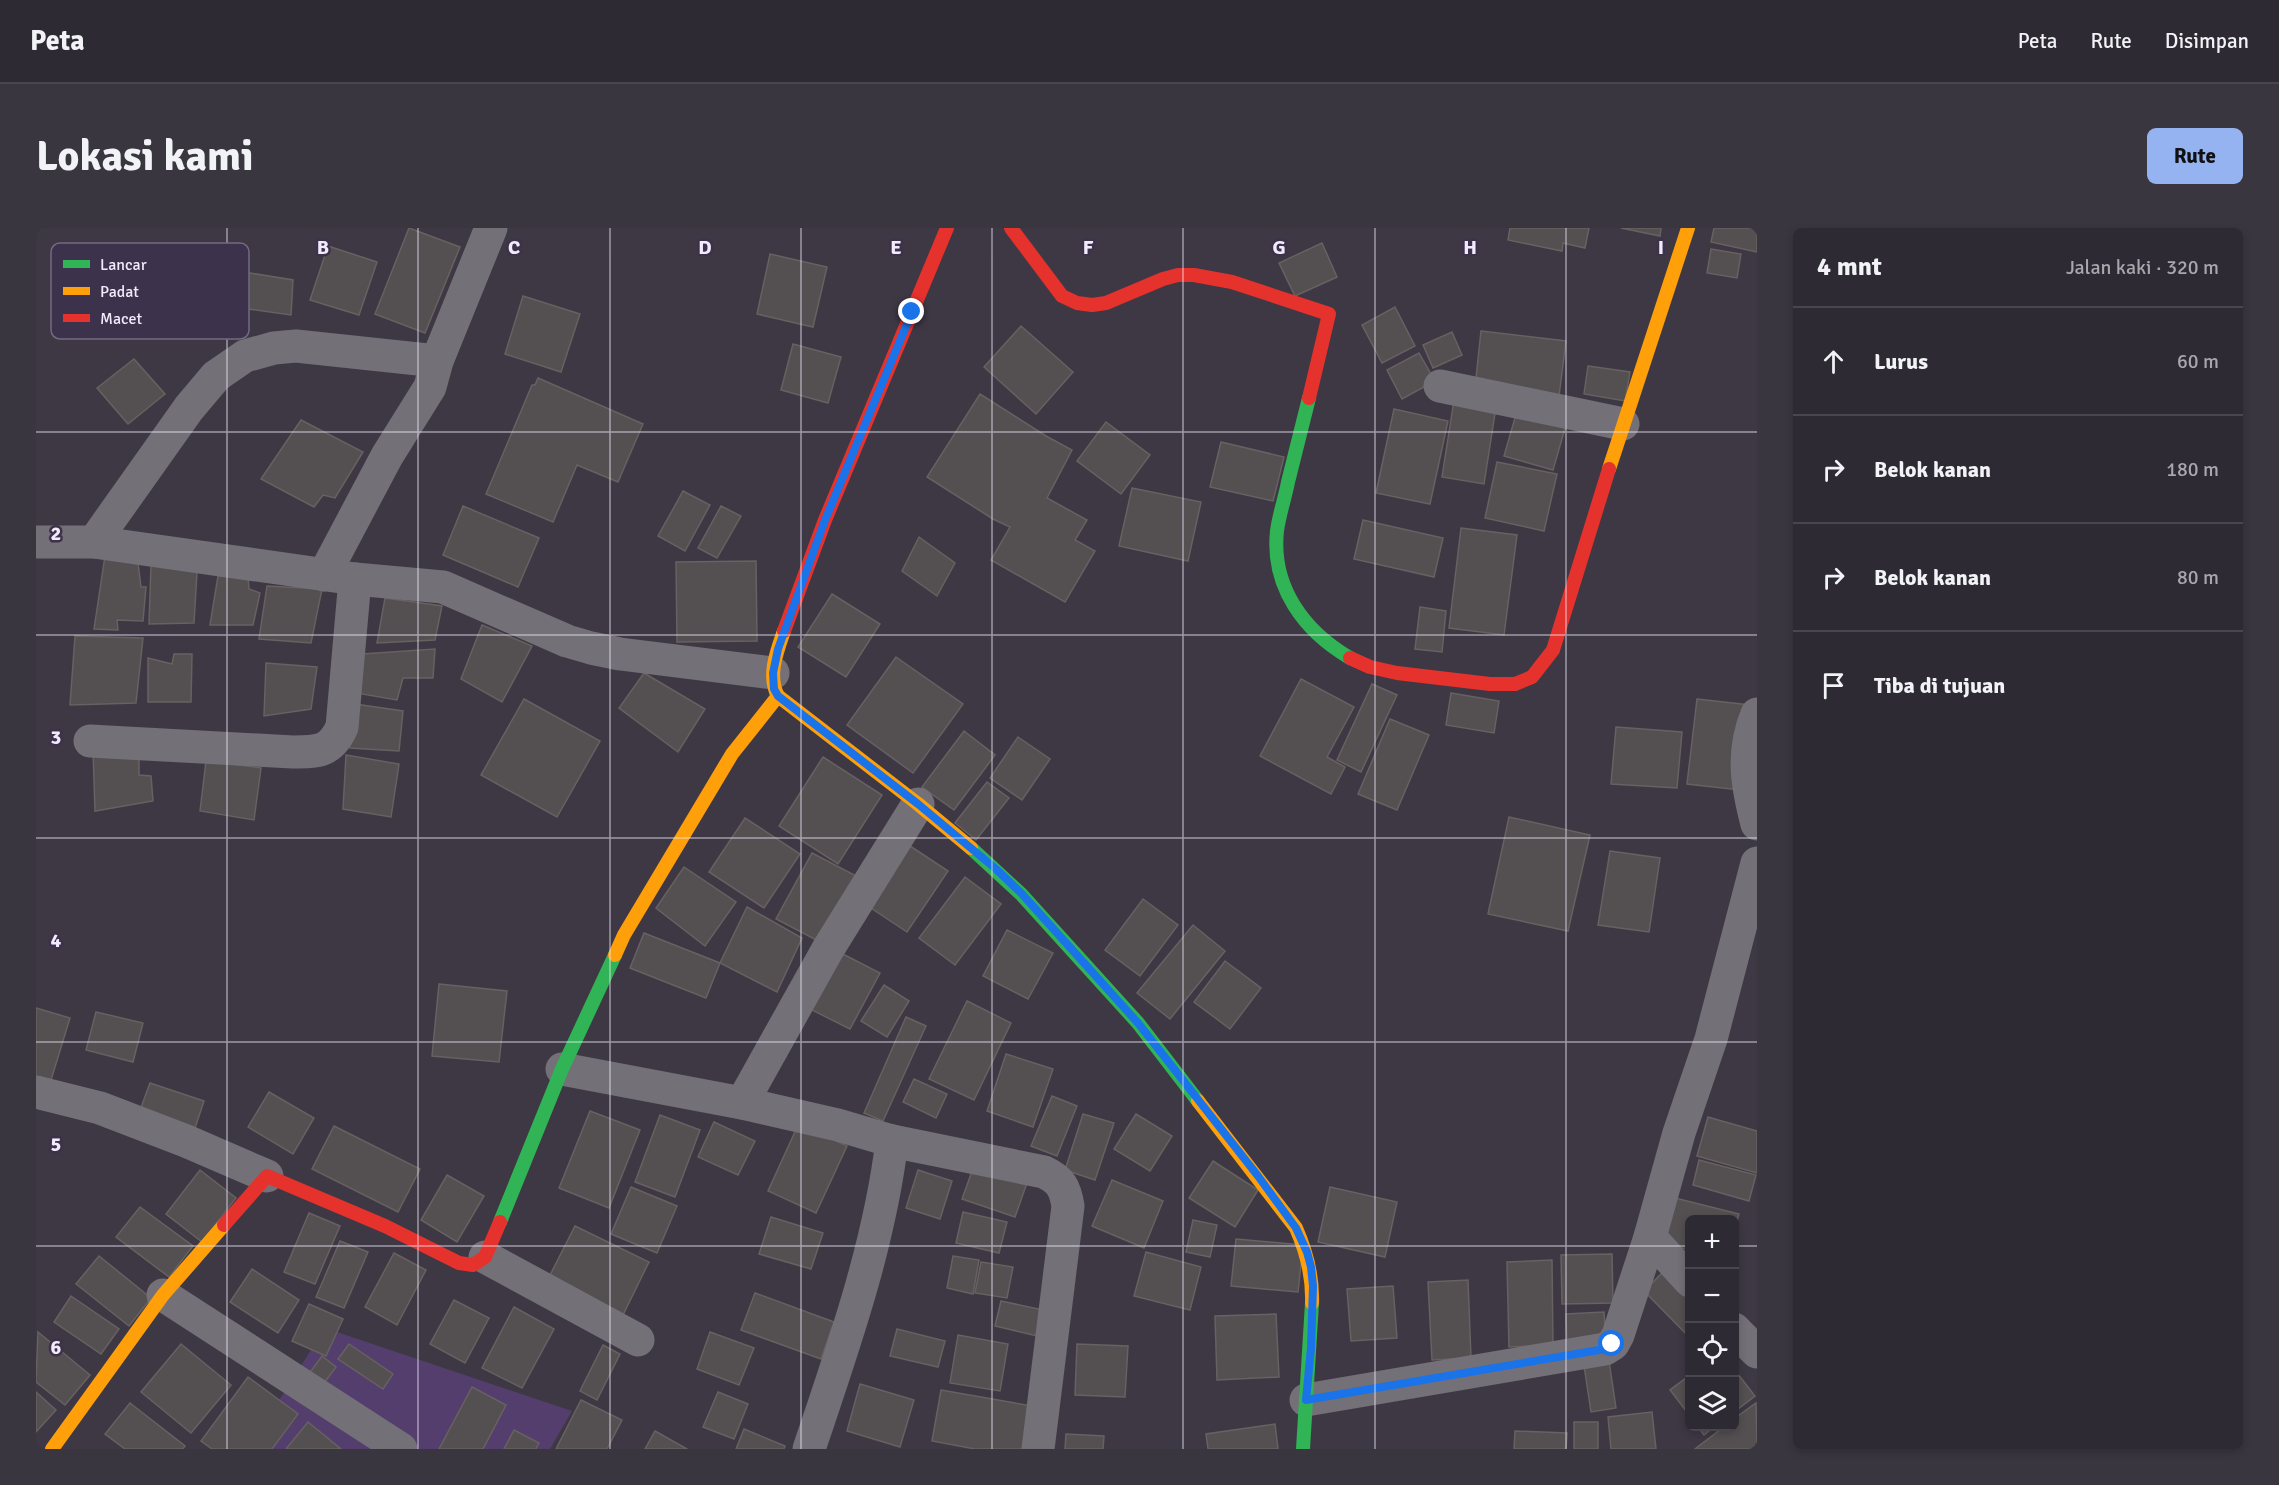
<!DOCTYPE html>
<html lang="id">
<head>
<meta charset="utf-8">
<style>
  :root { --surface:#2e2a34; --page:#3a3640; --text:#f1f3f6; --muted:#a7a7ac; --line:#49464f; --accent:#95b2f1 }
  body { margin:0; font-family:Signika,sans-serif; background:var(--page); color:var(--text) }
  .controls { position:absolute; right:18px; bottom:18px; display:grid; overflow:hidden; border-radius:9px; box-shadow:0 3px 9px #0003 }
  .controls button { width:54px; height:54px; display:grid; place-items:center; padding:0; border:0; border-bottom:2px solid var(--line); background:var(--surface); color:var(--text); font:30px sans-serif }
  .stop { position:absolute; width:18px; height:18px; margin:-14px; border:4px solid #1a73e8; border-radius:50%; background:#fff }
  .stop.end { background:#1a73e8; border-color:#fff; box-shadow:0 2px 6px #0008 }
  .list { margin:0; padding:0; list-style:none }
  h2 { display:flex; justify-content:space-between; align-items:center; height:78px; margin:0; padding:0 24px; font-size:26px }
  h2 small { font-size:20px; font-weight:400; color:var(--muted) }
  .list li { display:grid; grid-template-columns:39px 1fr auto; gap:18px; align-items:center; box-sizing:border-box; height:108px; padding:0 24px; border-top:2px solid var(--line) }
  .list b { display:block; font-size:22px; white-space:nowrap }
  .list em { font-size:20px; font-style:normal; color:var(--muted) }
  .icon { flex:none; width:33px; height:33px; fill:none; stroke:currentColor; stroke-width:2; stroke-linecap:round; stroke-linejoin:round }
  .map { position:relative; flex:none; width:1721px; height:1221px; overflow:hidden; border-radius:9px }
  header { display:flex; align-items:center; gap:36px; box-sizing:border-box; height:84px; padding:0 30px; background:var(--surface); border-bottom:2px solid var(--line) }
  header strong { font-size:28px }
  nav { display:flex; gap:33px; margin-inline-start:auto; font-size:21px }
  .intro { display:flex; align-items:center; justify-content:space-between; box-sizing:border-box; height:144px; padding:0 36px }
  h1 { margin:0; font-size:42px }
  .button { padding:15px 27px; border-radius:9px; background:var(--accent); color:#111; font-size:21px; font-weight:700 }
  main { display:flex; gap:36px; padding:0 36px }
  aside { flex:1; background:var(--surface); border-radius:9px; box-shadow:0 3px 9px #0003 }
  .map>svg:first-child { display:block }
  .green { fill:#543e6d }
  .building { fill:#544f51; stroke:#676161; stroke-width:1.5 }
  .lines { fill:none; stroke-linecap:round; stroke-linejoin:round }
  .street { stroke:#747077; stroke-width:33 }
  .fast { stroke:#30b455; stroke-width:14 }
  .slow { stroke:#ff9f0a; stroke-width:14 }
  .jam { stroke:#e5322d; stroke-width:14 }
  .route { stroke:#1a73e8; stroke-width:8 }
  .grid { fill:none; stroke:#f1ebfb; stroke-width:1.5; stroke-opacity:0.55 }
  .key { fill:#3d324b; stroke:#736a80; stroke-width:1.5 }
  .key-label { font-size:16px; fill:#f1ebfb }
  .grid-label { font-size:20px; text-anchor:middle; font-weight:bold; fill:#f1ebfb; stroke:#3d324b; stroke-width:5; stroke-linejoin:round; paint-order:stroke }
</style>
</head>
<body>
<header>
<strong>Peta</strong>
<nav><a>Peta</a><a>Rute</a><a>Disimpan</a></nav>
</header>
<div class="intro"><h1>Lokasi kami</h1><a class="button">Rute</a></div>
<main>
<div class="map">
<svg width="1721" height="1221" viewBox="0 0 1721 1221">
  <rect width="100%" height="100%" fill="#3e3845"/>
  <polygon class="green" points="289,1100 536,1183 514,1221 212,1221"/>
  <g class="building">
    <polygon points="373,0 424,19 389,105 339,86"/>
    <polygon points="1474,0 1553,0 1549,20 1527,15 1526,23 1472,12"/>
    <polygon points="1585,0 1625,0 1624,8"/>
    <polygon points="1678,0 1721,0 1721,24 1675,14"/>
    <polygon points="1286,15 1301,49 1259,68 1243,35"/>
    <polygon points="292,18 341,34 323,87 274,72"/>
    <polygon points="1675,21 1705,26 1701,50 1671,45"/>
    <polygon points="734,26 791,39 777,99 721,86"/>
    <polygon points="208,44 257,52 255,87 205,80"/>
    <polygon points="487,68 544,86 525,144 469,126"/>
    <polygon points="1359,79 1379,118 1346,135 1326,97"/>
    <polygon points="985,98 1037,144 1000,186 948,139"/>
    <polygon points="1445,103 1530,113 1523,168 1439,159"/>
    <polygon points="1416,104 1426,127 1397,140 1387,117"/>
    <polygon points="757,116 805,129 792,175 745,162"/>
    <polygon points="1383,125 1399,153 1366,171 1351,142"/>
    <polygon points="98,131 129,166 92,196 61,160"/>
    <polygon points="1552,138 1594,144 1589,173 1548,166"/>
    <polygon points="502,150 607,196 582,254 541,237 517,294 450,266 496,157 499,157"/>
    <polygon points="944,166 1010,208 1036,222 1011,270 1051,292 1039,312 1059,323 1029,374 955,332 974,299 957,291 891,249"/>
    <polygon points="1418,172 1460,179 1448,256 1406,249"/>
    <polygon points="1483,176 1532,190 1517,242 1468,228"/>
    <polygon points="1358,181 1412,193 1394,276 1340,265"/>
    <polygon points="265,192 327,224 299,270 287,267 278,279 225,251"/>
    <polygon points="1070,194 1114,227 1085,266 1041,233"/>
    <polygon points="1185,214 1248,229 1237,273 1174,259"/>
    <polygon points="1461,234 1521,246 1508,303 1449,290"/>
    <polygon points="1096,260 1165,274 1152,333 1083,318"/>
    <polygon points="647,263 674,277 649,323 622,308"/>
    <polygon points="427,278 503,310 482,359 407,327"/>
    <polygon points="685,278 705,288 681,330 662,320"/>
    <polygon points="1327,292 1407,310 1398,349 1318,331"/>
    <polygon points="1425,300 1481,307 1468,407 1413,400"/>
    <polygon points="883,309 919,335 901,368 866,343"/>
    <polygon points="101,327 105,359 110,359 107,393 81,392 82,402 58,401 69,328"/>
    <polygon points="720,333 721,413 641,414 640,334"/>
    <polygon points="115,337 161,344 158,395 113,396"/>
    <polygon points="182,348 212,348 213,361 224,365 217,397 174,397"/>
    <polygon points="231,358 286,361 275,415 223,411"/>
    <polygon points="796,366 844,396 810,449 762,419"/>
    <polygon points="349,370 406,378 399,412 341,415"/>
    <polygon points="1384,379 1410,383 1406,424 1379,421"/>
    <polygon points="446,397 496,418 466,474 425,451"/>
    <polygon points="39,408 107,410 100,475 34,477"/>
    <polygon points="399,421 397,450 367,450 361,472 320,465 326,426"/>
    <polygon points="138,426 156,426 155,474 112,474 112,430 136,436"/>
    <polygon points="860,429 927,476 877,545 811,497"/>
    <polygon points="230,435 281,439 275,481 228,488"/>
    <polygon points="608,445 669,481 642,524 583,480"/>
    <polygon points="1265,451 1318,479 1291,529 1309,539 1295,566 1224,528"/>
    <polygon points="1336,456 1361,467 1325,544 1301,532"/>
    <polygon points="1415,465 1463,473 1458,505 1410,497"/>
    <polygon points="488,471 564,513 521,589 445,547"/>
    <polygon points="1661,471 1714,477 1704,562 1651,556"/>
    <polygon points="319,476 367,483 363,523 314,520"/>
    <polygon points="1354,491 1393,507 1361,582 1322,566"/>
    <polygon points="1580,499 1646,504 1641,560 1575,556"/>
    <polygon points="928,503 959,527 918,582 886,559"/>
    <polygon points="982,509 1014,531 986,572 954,550"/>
    <polygon points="103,520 103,547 115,548 117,573 59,583 57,522"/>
    <polygon points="310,527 363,536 355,589 307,581"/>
    <polygon points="787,529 846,567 802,636 743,598"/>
    <polygon points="170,533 225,540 218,592 164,583"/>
    <polygon points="951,554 973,570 940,612 919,595"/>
    <polygon points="1473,589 1554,607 1532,703 1452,686"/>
    <polygon points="709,590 764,626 728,680 673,644"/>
    <polygon points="868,614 912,643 871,704 826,674"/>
    <polygon points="1574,623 1624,630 1613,704 1562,697"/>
    <polygon points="776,625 826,651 790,717 740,691"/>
    <polygon points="648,639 700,674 669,718 620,680"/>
    <polygon points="929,649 965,676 919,737 883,710"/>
    <polygon points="1107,671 1142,697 1104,748 1069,722"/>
    <polygon points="711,679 766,710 741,764 684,735"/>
    <polygon points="1157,697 1189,723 1134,791 1101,765"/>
    <polygon points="971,702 1017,725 992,771 947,748"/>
    <polygon points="608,705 684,735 670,770 594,740"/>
    <polygon points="799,722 844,745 814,801 770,779"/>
    <polygon points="1189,733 1225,760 1194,801 1158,774"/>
    <polygon points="403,756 471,763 463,834 396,828"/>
    <polygon points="848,757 873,773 851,809 825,793"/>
    <polygon points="931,773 975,795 938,872 893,851"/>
    <polygon points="0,780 34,790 15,852 0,848"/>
    <polygon points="60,784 107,795 97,834 50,822"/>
    <polygon points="870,789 890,798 847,893 828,885"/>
    <polygon points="970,826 1017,841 997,899 951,883"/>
    <polygon points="878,851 911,866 900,890 867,874"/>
    <polygon points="114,855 168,873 158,903 103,885"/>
    <polygon points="233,864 278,890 257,926 212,899"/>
    <polygon points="1016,868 1041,878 1021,928 995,918"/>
    <polygon points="554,883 604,902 573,980 523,960"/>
    <polygon points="1047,886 1078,895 1059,952 1029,942"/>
    <polygon points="1100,886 1136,908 1114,943 1078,921"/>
    <polygon points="624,887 664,902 639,969 599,954"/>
    <polygon points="1672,889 1721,903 1721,945 1661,928"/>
    <polygon points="678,894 719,913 702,947 662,929"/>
    <polygon points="763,895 811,918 780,985 732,963"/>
    <polygon points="298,898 384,941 362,984 276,941"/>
    <polygon points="1663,932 1720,947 1713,973 1657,957"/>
    <polygon points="1177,933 1222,962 1199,999 1153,970"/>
    <polygon points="939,935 992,952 979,989 926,971"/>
    <polygon points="164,942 200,970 166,1014 130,986"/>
    <polygon points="882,942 916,953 904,991 870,980"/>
    <polygon points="411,947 448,968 421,1014 385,992"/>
    <polygon points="1076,952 1127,973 1108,1020 1056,998"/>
    <polygon points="595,959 641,978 621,1025 575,1006"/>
    <polygon points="1294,959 1361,974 1349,1029 1282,1014"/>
    <polygon points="1631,968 1703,986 1698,1003 1698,992 1654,992 1654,1022 1620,1013"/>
    <polygon points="104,979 157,1018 133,1049 80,1009"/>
    <polygon points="927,984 971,994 963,1025 920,1015"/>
    <polygon points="273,985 304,998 279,1056 248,1044"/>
    <polygon points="735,989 787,1005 775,1041 723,1026"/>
    <polygon points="1157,992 1181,997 1174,1029 1150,1024"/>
    <polygon points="539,998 613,1034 585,1091 510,1055"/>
    <polygon points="1200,1011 1267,1017 1262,1064 1195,1058"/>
    <polygon points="304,1013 332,1024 308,1080 280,1069"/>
    <polygon points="1110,1024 1165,1039 1154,1082 1098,1068"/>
    <polygon points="358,1025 390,1042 361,1097 329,1079"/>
    <polygon points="1576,1026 1577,1075 1526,1076 1525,1027"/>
    <polygon points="63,1028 115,1070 93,1098 40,1056"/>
    <polygon points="917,1028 943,1032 937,1066 911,1060"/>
    <polygon points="1516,1032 1517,1117 1473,1119 1471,1034"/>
    <polygon points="945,1034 977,1039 971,1070 939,1065"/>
    <polygon points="1631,1040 1654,1063 1654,1110 1608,1063"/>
    <polygon points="216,1041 263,1072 242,1105 194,1074"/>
    <polygon points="1432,1052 1435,1130 1396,1132 1392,1054"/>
    <polygon points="1357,1058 1361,1110 1315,1113 1311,1061"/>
    <polygon points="719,1065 798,1094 785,1131 705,1102"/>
    <polygon points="35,1068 83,1101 65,1126 18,1094"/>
    <polygon points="418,1072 453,1090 429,1135 394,1116"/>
    <polygon points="965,1073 1012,1083 1006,1109 959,1098"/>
    <polygon points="273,1076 307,1091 290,1128 256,1113"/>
    <polygon points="478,1079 518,1101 486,1160 446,1140"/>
    <polygon points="1568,1084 1570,1116 1531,1118 1530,1086"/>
    <polygon points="1240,1086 1243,1149 1181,1152 1179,1088"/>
    <polygon points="861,1101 909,1113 902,1139 854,1128"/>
    <polygon points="2,1104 54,1147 29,1177 0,1154"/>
    <polygon points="674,1104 718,1120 703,1157 661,1141"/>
    <polygon points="922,1107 972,1116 964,1163 914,1155"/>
    <polygon points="145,1116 195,1157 155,1205 105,1164"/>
    <polygon points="313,1116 357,1146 347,1161 302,1131"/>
    <polygon points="1041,1116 1092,1118 1089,1169 1039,1167"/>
    <polygon points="567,1117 584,1126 561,1172 544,1163"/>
    <polygon points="286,1128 300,1139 283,1162 269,1151"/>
    <polygon points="1573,1133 1580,1180 1555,1184 1548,1137"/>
    <polygon points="1698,1141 1719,1168 1698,1184"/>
    <polygon points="1654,1147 1654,1188 1634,1162"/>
    <polygon points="212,1149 262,1186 236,1221 176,1221 165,1213"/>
    <polygon points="824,1156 878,1172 864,1219 811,1203"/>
    <polygon points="436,1159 470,1177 447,1221 403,1221"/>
    <polygon points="905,1162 1002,1179 995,1221 939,1221 896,1213"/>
    <polygon points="0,1164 20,1182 0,1204"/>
    <polygon points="682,1164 712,1176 698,1211 667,1199"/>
    <polygon points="545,1172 586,1192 571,1221 520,1221"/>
    <polygon points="94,1175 149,1218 147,1221 89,1221 69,1206"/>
    <polygon points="1720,1175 1721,1221 1659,1221 1689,1198 1698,1198 1698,1191"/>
    <polygon points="1616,1184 1620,1221 1575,1221 1572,1189"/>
    <polygon points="272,1194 305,1221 250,1221"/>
    <rect x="1538" y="1194" width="24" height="27"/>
    <polygon points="1239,1196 1242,1221 1172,1221 1170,1206"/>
    <polygon points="1661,1198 1679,1198 1668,1207"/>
    <polygon points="708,1201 749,1218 748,1221 700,1221"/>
    <polygon points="478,1202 503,1215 500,1221 468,1221"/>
    <polygon points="619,1203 651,1221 609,1221"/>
    <polygon points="1479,1203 1531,1205 1530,1221 1478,1221"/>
    <polygon points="1030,1206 1068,1208 1067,1221 1029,1221"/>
  </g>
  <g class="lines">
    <g class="street">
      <polyline points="1404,158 1587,196"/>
      <polyline points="0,314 58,314 319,351 407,359 531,413 555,420 584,426 737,445"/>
      <polyline points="58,314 153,180 180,148 209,128 238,120 260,118 401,133"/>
      <polyline points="288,347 351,228 394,159 401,133 455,0"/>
      <path d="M1721 486C1705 524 1711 558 1721 596"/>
      <path d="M54 513 257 524C282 524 295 524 306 499L319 351"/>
      <path d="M526 841 706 875 802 897 856 913 1008 944C1025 952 1029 960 1032 978L1002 1221"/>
      <polyline points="0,864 64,880 150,913 231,948"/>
      <polyline points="706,875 792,721 882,576"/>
      <polyline points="1614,1009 1654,1053"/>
      <polyline points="449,1029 602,1112"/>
      <polyline points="127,1067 365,1221"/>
      <polyline points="1698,1101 1721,1124"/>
      <polyline points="1270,1172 1569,1121 1577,1116 1582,1107 1614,1009 1643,905 1675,811 1721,635"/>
      <path d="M773 1221C807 1120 843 1019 856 913"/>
    </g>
    <g class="fast">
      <path d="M1273 170C1266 198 1259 226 1252 254 1249 270 1243 287 1241 303 1235 359 1268 403 1314 430"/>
      <polyline points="935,620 985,666 1102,795 1162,873"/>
      <polyline points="464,994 526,841 579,727"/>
      <polyline points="1267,1221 1276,1075"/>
    </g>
    <g class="slow">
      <polyline points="1573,241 1652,0"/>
      <path d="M748 403C741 423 731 448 742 468L882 576 935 620"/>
      <polyline points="579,727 588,707 696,526 742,468"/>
      <path d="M1162 873 1260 1000C1271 1025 1277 1048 1276 1075"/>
      <polyline points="16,1221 127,1067 188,997"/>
    </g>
    <g class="jam">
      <polyline points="975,0 1026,68 1041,75 1056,77 1070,75 1127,51 1142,47 1158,47 1196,54 1293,86 1273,170"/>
      <polyline points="748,403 789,292 911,0"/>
      <polyline points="1314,430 1334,439 1361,445 1454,456 1479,456 1496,449 1517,422 1573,241"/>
      <polyline points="188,997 231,948 349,998 423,1035 437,1037 449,1029 464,994"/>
    </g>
  </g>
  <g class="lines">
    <polyline class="route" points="876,84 789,292 742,421 737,445 738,461 742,468 882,576 960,641 986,666 1102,795 1222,948 1260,1000 1271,1024 1275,1039 1277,1058 1275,1120 1270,1172 1569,1121 1576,1116"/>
  </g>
  <path class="grid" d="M191 0V1221M382 0V1221M574 0V1221M765 0V1221M956 0V1221M1147 0V1221M1339 0V1221M1530 0V1221M0 204H1721M0 407H1721M0 610H1721M0 814H1721M0 1018H1654M1698 1018H1721"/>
  <rect x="15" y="15" width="198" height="96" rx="9" class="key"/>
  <rect x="27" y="32" width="27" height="8" fill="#30b455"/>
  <rect x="27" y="59" width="27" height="8" fill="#ff9f0a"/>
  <rect x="27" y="86" width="27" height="8" fill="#e5322d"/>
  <g class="key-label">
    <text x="64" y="42">Lancar</text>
    <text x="64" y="69">Padat</text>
    <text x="64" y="96">Macet</text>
  </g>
  <g class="grid-label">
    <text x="287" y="26">B</text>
    <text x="478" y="26">C</text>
    <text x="669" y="26">D</text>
    <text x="860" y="26">E</text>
    <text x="1052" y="26">F</text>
    <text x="1243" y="26">G</text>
    <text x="1434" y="26">H</text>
    <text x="1625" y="26">I</text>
    <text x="20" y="312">2</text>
    <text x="20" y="516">3</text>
    <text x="20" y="719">4</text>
    <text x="20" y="923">5</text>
    <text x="20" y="1126">6</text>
  </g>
</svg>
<div class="controls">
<button>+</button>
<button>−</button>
<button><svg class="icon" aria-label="locate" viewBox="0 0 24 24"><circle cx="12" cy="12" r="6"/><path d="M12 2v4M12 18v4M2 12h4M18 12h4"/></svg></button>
<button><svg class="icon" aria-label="layers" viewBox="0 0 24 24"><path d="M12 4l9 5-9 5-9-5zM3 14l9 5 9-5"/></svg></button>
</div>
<div class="stop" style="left:1576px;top:1116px"></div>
<div class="stop end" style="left:876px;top:84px"></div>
</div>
<aside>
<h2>4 mnt<small>Jalan kaki · 320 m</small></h2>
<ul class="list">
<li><svg class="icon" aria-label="ahead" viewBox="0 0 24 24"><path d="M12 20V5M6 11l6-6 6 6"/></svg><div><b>Lurus</b></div><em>60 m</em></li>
<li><svg class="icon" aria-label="right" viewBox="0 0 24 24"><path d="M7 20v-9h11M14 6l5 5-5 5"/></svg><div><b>Belok kanan</b></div><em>180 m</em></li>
<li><svg class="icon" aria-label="right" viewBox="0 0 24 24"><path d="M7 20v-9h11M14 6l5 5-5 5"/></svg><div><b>Belok kanan</b></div><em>80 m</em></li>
<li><svg class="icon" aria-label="arrive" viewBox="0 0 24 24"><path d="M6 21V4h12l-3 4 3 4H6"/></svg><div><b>Tiba di tujuan</b></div></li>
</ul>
</aside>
</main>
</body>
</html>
